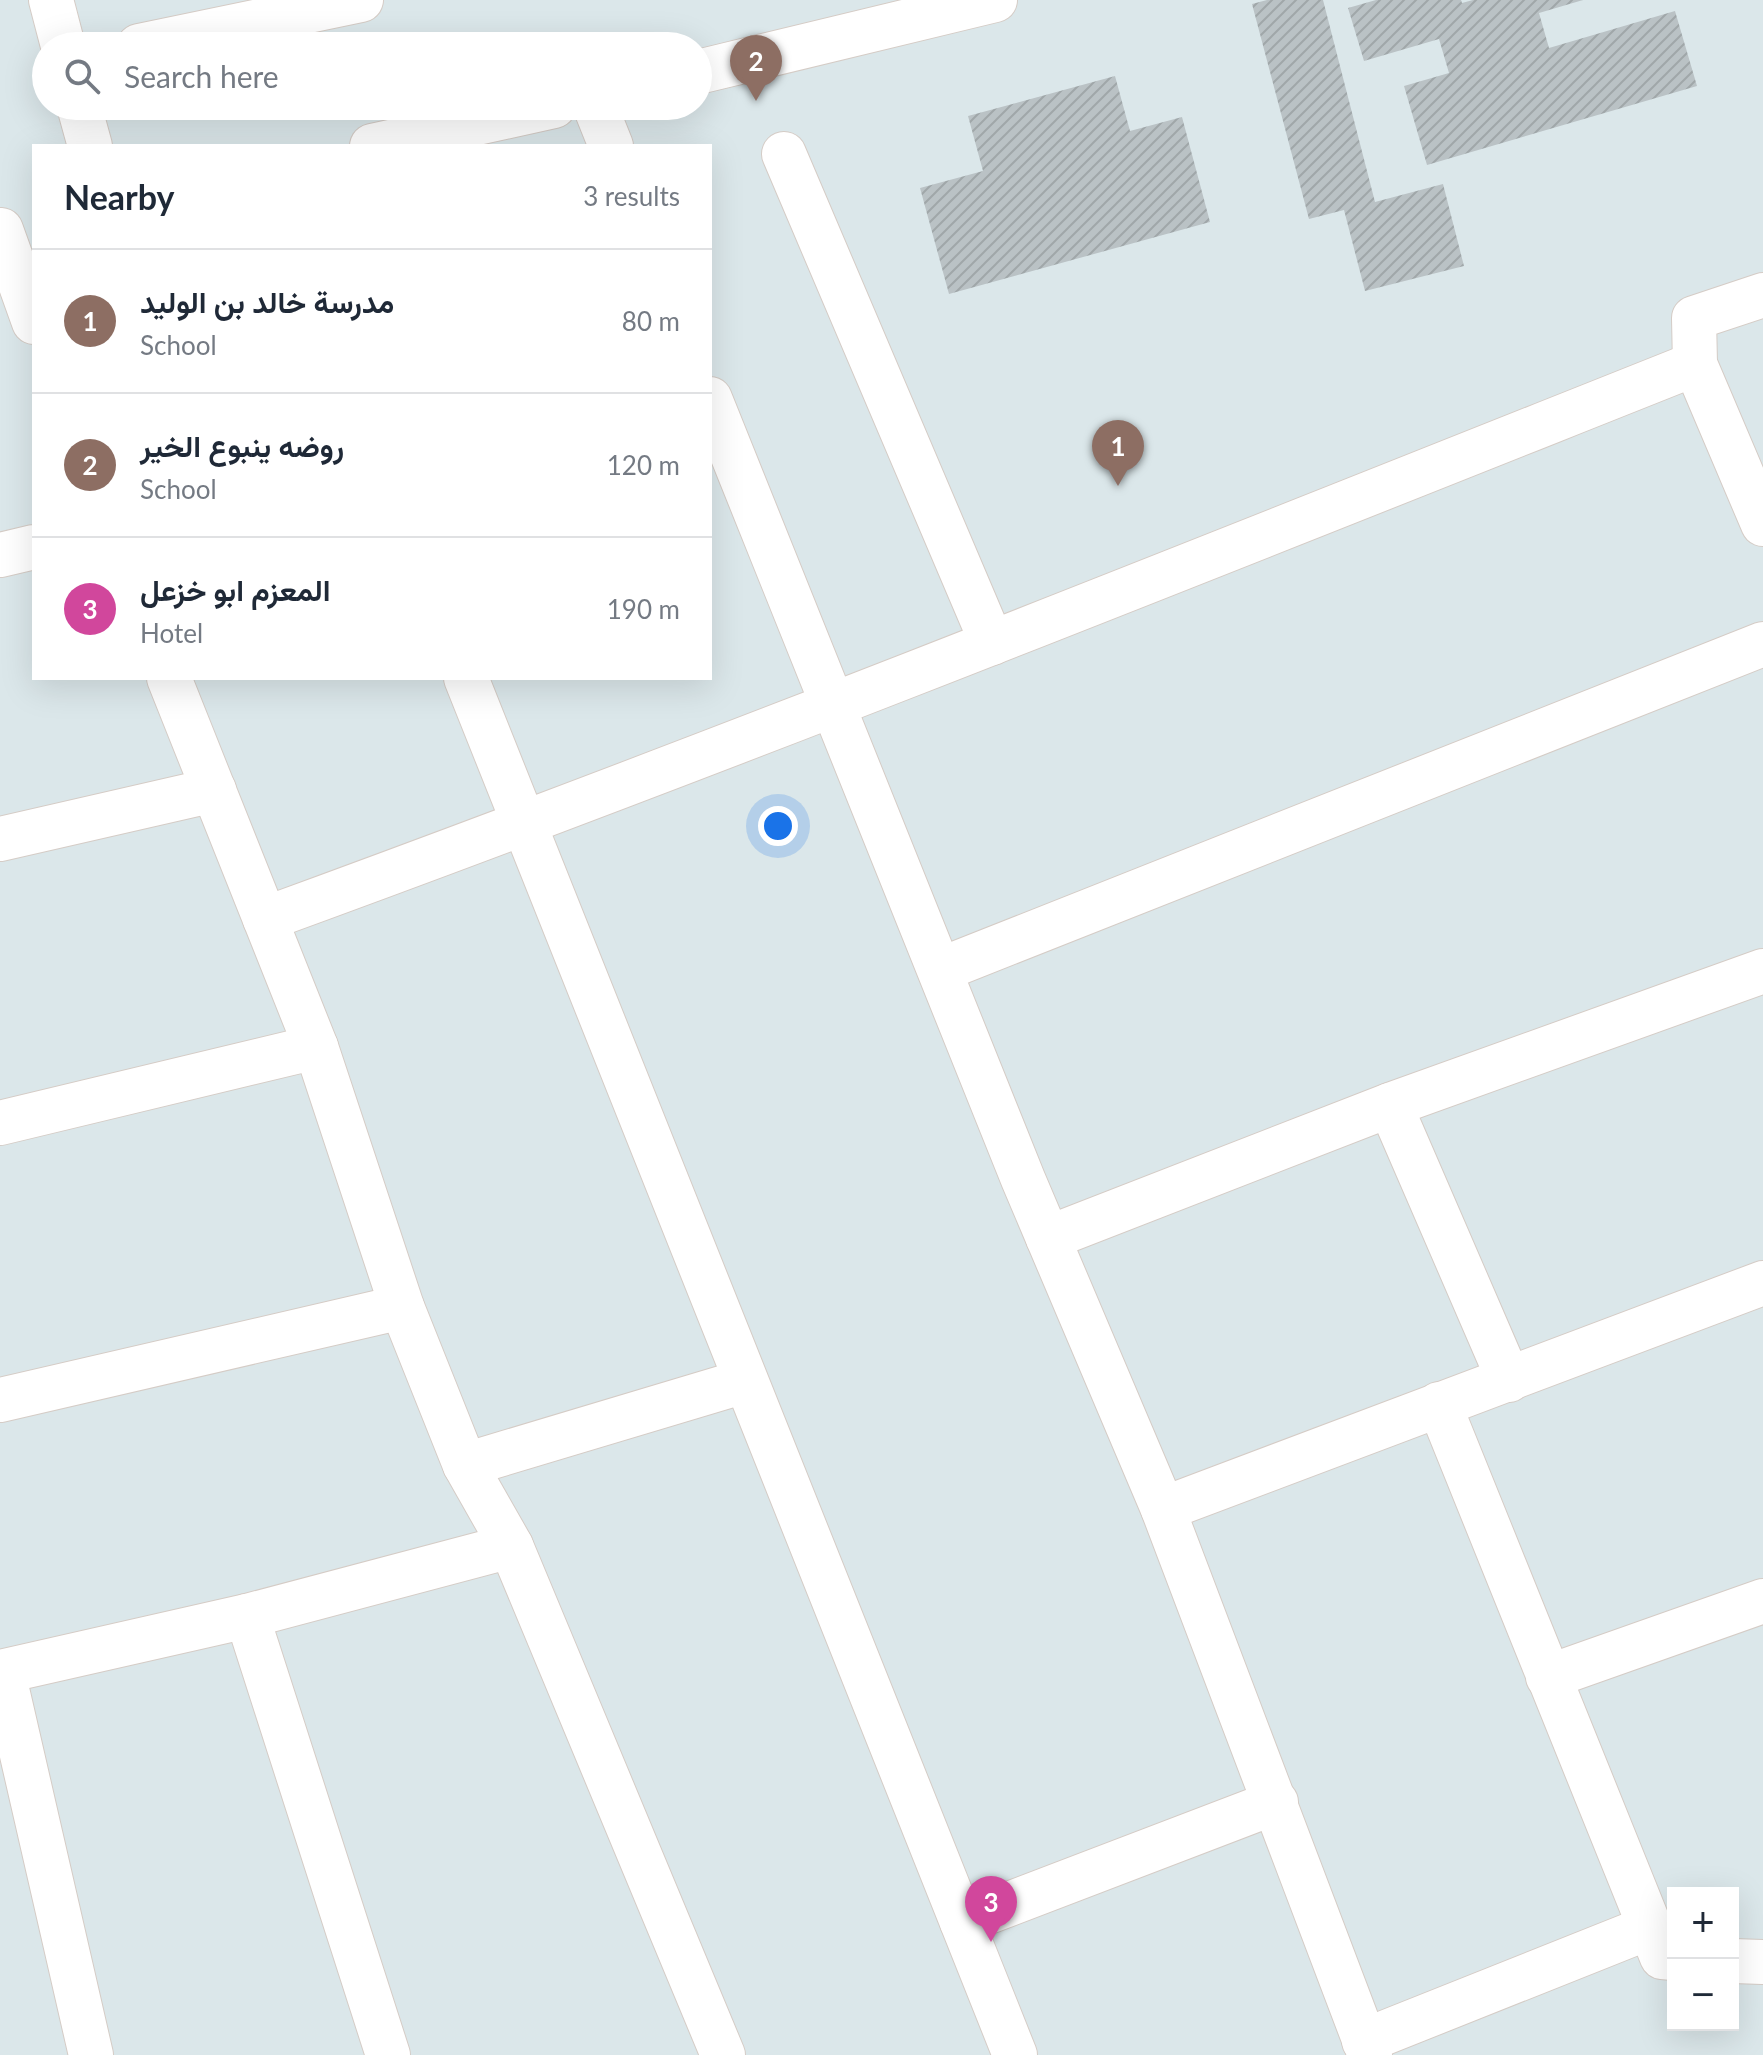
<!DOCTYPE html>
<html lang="en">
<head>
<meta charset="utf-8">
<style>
  :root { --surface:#fff; --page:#f2f2f3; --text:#1f2937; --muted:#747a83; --line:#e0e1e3; --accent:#1a73e8 }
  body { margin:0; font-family:Lato,Vazirmatn,sans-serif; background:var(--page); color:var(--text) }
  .controls { position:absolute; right:24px; bottom:24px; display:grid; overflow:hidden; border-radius:0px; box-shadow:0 8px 32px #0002 }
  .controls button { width:72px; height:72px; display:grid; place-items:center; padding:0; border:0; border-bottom:2px solid var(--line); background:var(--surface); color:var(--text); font:40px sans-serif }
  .you { position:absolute; left:778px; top:826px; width:28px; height:28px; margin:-20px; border:6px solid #fff; border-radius:50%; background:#1a73e8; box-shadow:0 0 0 12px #1a73e833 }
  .badge { display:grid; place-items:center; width:52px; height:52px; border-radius:50%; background:var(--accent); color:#fff; font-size:26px; font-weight:700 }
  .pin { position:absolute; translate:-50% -66px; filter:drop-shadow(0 2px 4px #0008) }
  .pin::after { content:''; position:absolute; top:42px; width:28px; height:24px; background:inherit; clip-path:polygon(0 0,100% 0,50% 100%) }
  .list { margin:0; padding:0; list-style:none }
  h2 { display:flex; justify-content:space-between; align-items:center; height:104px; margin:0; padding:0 32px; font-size:34px }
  h2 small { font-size:26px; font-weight:400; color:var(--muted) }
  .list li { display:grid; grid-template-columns:52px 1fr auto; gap:24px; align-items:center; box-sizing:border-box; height:144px; padding:0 32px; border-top:2px solid var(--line) }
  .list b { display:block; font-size:30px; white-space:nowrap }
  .list p { margin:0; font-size:26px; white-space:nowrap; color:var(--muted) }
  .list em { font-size:26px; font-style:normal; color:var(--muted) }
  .icon { flex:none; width:44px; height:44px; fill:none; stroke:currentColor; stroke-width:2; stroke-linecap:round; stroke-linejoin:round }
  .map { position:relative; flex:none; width:1763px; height:2055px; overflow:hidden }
  .search { position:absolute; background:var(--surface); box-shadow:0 8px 32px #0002; left:32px; top:32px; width:680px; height:88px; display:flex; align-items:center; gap:20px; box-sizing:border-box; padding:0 28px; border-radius:44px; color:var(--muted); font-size:30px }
  .panel { position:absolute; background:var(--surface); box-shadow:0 8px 32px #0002; left:32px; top:144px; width:680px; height:536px; border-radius:0px }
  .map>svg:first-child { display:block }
  .building { fill:url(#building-hatch) }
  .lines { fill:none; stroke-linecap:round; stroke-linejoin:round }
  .minor-casing { stroke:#d5ccc6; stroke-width:46 }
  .minor { stroke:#fff; stroke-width:44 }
</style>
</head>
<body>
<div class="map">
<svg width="1763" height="2055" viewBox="0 0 1763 2055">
  <defs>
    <pattern id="building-hatch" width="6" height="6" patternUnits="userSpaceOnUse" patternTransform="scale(2)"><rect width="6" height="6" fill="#bac2c5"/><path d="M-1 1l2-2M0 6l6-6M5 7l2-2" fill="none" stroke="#a0a7a9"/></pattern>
  </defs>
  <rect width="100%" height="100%" fill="#dbe7ea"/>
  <g class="building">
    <polygon points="1267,0 1323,0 1375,202 1443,184 1464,266 1365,291 1344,210 1309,219 1252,4"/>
    <polygon points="1376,0 1461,0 1462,3 1473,0 1583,0 1539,13 1549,48 1675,11 1697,86 1427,165 1404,86 1449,73 1439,39 1364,61 1348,8"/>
    <polygon points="1115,76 1130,131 1182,117 1210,222 949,294 920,188 983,171 968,116"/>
  </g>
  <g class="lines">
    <defs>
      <g id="minor">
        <polyline points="51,0 63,46"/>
        <polyline points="139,46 361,0"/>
        <polyline points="698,72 995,0"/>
        <polyline points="79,106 90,146"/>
        <polyline points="595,106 611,146"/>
        <polyline points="372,146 554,106"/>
        <polyline points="784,154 992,643"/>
        <polyline points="1,230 34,322"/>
        <polyline points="1763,295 1694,318 1695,364 1763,524"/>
        <polyline points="710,399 1023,1179 1163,1509 1370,2055"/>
        <polyline points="0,555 34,547"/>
        <polyline points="169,678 316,1047 402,1307 465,1465 511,1546 723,2055"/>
        <polyline points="466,678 1015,2055"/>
        <polyline points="0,839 214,790"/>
        <path d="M265 919C745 744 1220 553 1695 364"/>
        <polyline points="940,970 1763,644"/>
        <polyline points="1390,1105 1509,1380"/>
        <polyline points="0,1123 316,1047"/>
        <polyline points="1048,1238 1390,1105 1763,971"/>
        <polyline points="0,1400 402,1307"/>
        <polyline points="1439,1404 1662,1957 1673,1958"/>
        <polyline points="465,1465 745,1381"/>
        <polyline points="1163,1509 1763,1283"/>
        <polyline points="247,1616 388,2055"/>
        <polyline points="0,1672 247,1616 511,1546"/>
        <polyline points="3,1672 91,2055"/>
        <polyline points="1548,1677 1763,1601"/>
        <polyline points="962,1922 1276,1802"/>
        <polyline points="1733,1961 1763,1962"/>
        <polyline points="1364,2041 1650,1927"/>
      </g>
    </defs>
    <use href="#minor" class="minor-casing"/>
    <use href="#minor" class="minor"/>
  </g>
</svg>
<div class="controls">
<button>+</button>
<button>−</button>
</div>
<div class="you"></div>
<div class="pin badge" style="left:1118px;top:486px;background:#8d6e63">1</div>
<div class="pin badge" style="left:756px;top:101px;background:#8d6e63">2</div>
<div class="pin badge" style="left:991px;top:1942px;background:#d1479c">3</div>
<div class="search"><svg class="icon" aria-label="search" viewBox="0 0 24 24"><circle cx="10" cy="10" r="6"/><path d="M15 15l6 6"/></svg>Search here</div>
<section class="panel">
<h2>Nearby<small>3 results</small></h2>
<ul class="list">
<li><span class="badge" style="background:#8d6e63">1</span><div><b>مدرسة خالد بن الوليد</b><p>School</p></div><em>80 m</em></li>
<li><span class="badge" style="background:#8d6e63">2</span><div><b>روضه ينبوع الخير</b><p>School</p></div><em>120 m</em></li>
<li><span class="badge" style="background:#d1479c">3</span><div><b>المعزم ابو خزعل</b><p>Hotel</p></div><em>190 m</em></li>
</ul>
</section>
</div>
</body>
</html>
